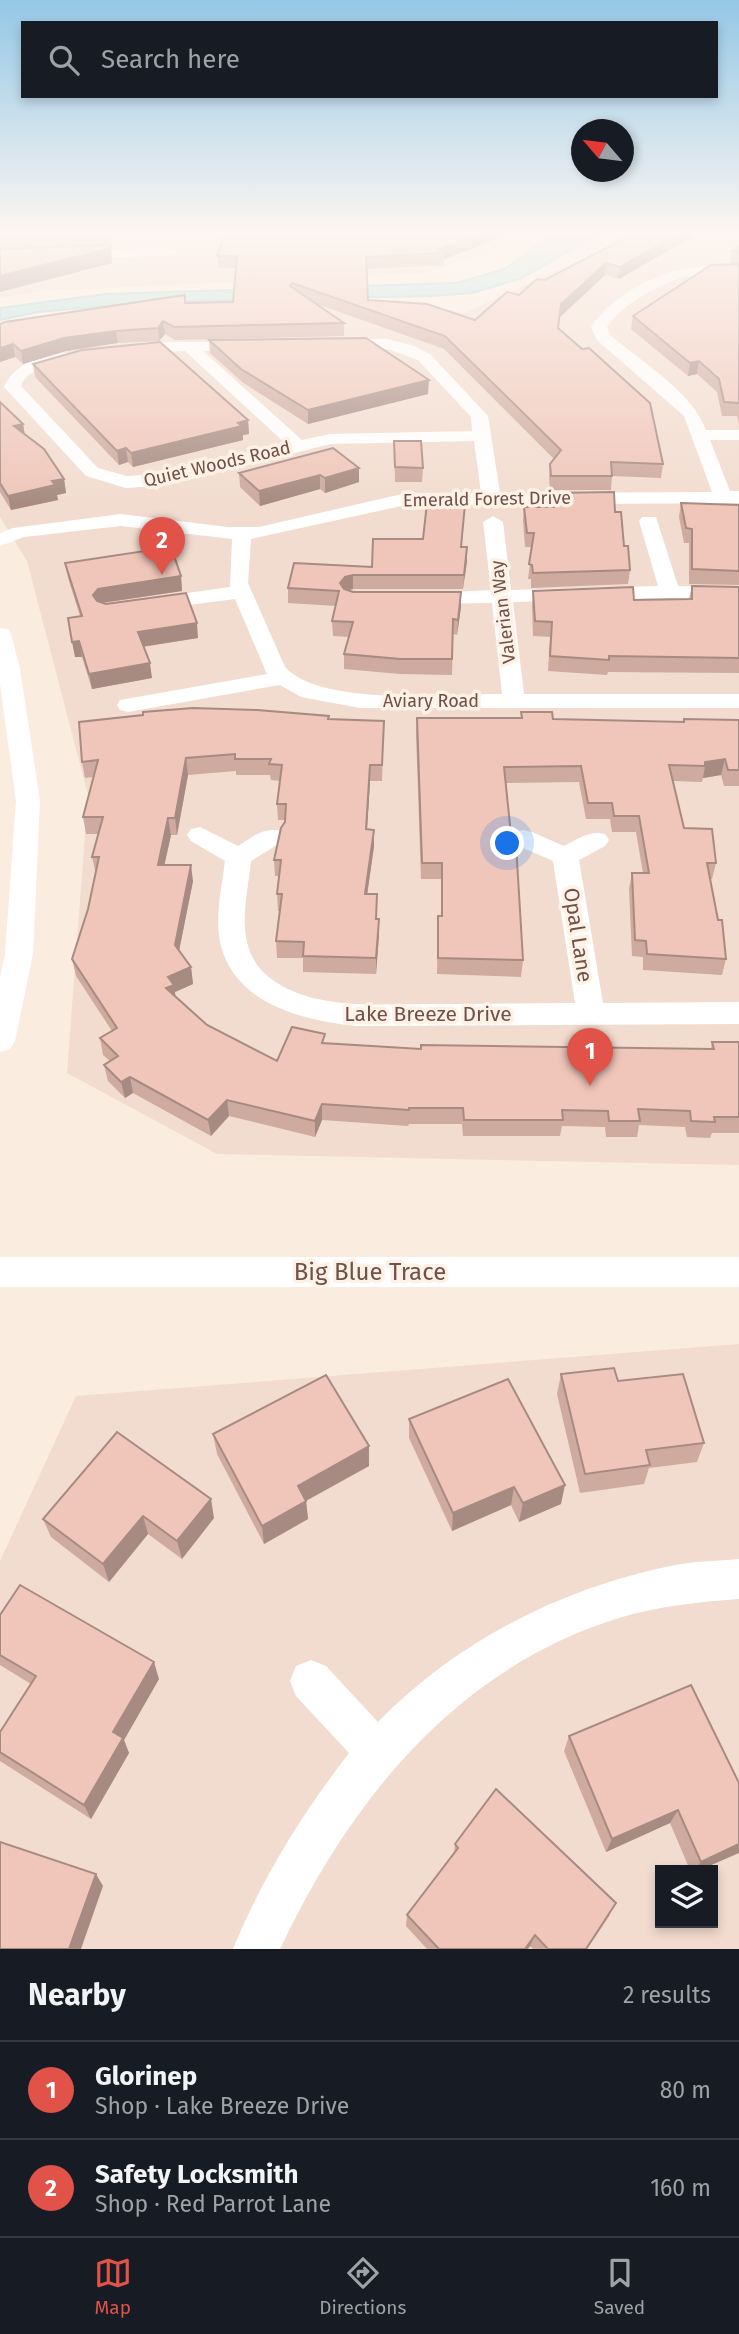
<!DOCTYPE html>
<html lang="en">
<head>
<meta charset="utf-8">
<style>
  :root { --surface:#171b24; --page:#20242c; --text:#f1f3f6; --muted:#9ea1a6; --line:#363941; --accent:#e15249 }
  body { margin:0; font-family:"Fira Sans",sans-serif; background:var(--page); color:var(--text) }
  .controls { position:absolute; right:21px; bottom:21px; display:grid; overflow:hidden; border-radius:0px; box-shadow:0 4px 10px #0003 }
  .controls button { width:63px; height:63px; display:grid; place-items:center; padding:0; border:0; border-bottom:2px solid var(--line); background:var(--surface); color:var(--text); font:35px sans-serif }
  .compass { position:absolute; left:571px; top:119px; width:63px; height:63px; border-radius:50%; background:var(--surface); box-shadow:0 4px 10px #0003; rotate:298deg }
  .you { position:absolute; left:508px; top:844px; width:24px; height:24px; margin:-18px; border:5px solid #fff; border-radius:50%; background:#1a73e8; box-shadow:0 0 0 10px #1a73e833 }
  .badge { display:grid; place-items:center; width:46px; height:46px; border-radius:50%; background:var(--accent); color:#fff; font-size:23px; font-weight:700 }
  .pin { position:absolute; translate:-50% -58px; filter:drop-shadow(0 2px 4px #0008) }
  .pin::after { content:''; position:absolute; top:37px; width:24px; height:21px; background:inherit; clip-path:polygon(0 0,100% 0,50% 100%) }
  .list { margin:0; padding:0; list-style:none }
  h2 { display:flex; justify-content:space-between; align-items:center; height:91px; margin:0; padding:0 28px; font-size:30px }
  h2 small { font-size:23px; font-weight:400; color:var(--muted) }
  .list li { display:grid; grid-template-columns:46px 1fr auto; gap:21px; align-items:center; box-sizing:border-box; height:98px; padding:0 28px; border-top:2px solid var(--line) }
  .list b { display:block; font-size:26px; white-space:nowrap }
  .list p { margin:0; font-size:23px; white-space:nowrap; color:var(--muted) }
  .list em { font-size:23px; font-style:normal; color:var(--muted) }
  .icon { flex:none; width:38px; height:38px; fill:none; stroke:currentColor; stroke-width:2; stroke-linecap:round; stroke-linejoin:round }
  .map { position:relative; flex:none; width:739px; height:1949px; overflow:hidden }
  .search { position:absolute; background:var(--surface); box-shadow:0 4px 10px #0003; left:21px; right:21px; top:21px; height:77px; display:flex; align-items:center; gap:18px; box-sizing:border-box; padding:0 24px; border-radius:0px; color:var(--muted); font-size:26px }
  .sheet { height:287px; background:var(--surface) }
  nav { display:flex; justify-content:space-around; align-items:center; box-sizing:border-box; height:98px; border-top:2px solid var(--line); background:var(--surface); font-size:19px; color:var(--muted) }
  nav a { display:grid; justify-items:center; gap:4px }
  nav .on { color:var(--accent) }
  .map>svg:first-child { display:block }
  .residential { fill:#f2dccf; fill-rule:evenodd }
  .water { fill:#b6e3e2; stroke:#9dd4d4; stroke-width:2 }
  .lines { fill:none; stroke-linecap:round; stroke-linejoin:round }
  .minor { fill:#fff; fill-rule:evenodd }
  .wall { fill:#ceaa9f }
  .shaded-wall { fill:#a78b82 }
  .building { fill:#efc6b9; stroke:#a78b82; stroke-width:2 }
  .labels { text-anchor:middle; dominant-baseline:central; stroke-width:7; stroke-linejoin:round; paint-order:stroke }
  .far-street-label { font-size:18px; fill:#705049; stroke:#fef1e6 }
  .street-label { font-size:21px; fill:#705049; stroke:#fef1e6 }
  .near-street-label { font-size:24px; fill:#705049; stroke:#fef1e6 }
</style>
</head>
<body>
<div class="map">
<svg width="739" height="1949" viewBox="0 0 739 1949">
  <rect width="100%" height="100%" fill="#fbece0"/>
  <g class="residential">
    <polygon points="0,232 527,232 499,248 426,273 40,291 0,298"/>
    <polygon points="739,236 739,1165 217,1154 67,1073 88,795 27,561 0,517 0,330 67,312 373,302 464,313 626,239"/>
    <path d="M739 1344V1949H0V1561L76 1396ZM660 1870H713V1923H660Z"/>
  </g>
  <polygon class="water" points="556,232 602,232 522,278 472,293 432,296 152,302 37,312 0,320 0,308 106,294 456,283 505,269"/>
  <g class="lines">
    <g class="minor">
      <polygon points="211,232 237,232 266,238 268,241 261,245 213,235"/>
      <polygon points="171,248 176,249 176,255 0,262 0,254"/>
      <path d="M739 266V274C721 275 702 273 684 277 659 284 621 305 607 327L610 335C641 361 692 392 706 430H739V440H710L730 491H739V503L406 505 251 539 248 583 285 667C321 707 449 694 502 694L492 603 422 604 415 602 412 598 415 594 491 590 483 522 493 516 503 522 511 590 658 586 639 521 642 517H656L678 586 739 588V600L670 598 513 602 524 694H739V708H360L301 697 280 685 128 712 120 710 117 705 120 700 267 674 235 599 152 610 145 608 142 604 145 600 152 598 230 587 232 539 121 526 24 537 0 546V533L13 528 121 514 228 527H259L406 493H481L474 441 330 444 168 485 126 488 86 476 4 387C14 363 51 348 76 355L78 358 76 361C57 366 29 365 21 386L98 468 127 476 168 473 286 444 185 351 127 354 119 349 121 346 146 342H254L256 345 254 348 248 350 203 351 302 440 330 434 472 431 471 417 418 360 388 349H337L329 344 337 339H388L414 346 430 354 488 416 500 493 712 492 684 416 597 340 591 327C609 299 651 275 683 269 702 265 721 266 739 266Z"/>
      <polygon points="0,628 8,629 11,634 20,669 40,801 33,954 15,1041 10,1049 0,1052 0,977 5,954 16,801 0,684"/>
      <path d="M200 827 238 846C252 837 264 827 280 831L284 837 280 843 251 861C248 892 238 927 252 956 263 980 294 994 318 999 353 1007 389 1004 425 1004 475 1004 525 1003 575 1003L553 861 514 844 510 838 514 832 523 830 532 832 564 846C578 839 590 830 605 834L609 840 605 846 579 860 603 1003 739 1002V1024L356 1026C299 1020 229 1002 219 936 216 911 222 885 225 861L191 841 187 835 191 829Z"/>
      <rect x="0" y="1257" width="739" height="30"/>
      <path d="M739 1559V1599C698 1602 658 1606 619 1618 456 1668 350 1801 280 1949H233C262 1878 302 1814 349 1753L296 1696 290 1681 296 1666 311 1660 326 1666 378 1722C458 1640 564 1587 675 1565 696 1561 718 1561 739 1559Z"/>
    </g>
  </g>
  <g class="wall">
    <polygon points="0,232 110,232 112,263 0,292"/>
    <polygon points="255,232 506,232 495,240 444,259 444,265 367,269 368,300 475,320 545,280 692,237 619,279 605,275 560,317 558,328 663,464 661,478 612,476 611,490 550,490 549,478 550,464 554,459 444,349 314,303 344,323 344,336 175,340 165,334 159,341 118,343 66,351 23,364 15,357 0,362 0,324 185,303 233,302 236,268 218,268 217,256 249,235 311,237 357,233 315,235"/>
    <polygon points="739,246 739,424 737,416 722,416 717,392 697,374 688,376 631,329 633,316 736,264 730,263 732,251"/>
    <polygon points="209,340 428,394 308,424 242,382 210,353"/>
    <polygon points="33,364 248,420 249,434 243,435 243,440 133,467 128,462 119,465 35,377"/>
    <polygon points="0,402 23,424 25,434 64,479 66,493 57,495 58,500 11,510 0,492"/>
    <polygon points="394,441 423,468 422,482 395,482"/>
    <polygon points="333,448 359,482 325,493 320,489 260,506 240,487 239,473"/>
    <polygon points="553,493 615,512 630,570 628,584 531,588 531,579 528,579 532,547 525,547 523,521 524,507 551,507"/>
    <polygon points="681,503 739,505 739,585 689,584 689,543 684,543 679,517"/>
    <polygon points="462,547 467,547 463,589 353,589 349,590 461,607 457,635 453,634 452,675 400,674 344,669 344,654 349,637 333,636 332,621 336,606 288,603 288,588 372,567"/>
    <polygon points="65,563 181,576 182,591 104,603 198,638 143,647 152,678 92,689 82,657 75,657 80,616 68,578"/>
    <polygon points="692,586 739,587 739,673 608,672 607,675 548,671 550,637 533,636 532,606 533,591 634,600 689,599"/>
    <polygon points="521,712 553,719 683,722 684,719 739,720 739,786 724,786 721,775 703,778 702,782 673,781 684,828 716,863 712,879 710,879 726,959 722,975 643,970 643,957 632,956 629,889 632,873 643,873 636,832 612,832 610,819 586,819 579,782 506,783 523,960 521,977 437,974 438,916 441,916 441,879 421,879 416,734 417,718 521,718"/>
    <polygon points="329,719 384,721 382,781 370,781 367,829 374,846 367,894 376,919 379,935 376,974 303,972 303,958 277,958 276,941 280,911 278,911 277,894 279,876 275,876 274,860 285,820 278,820 277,804 280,781 271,780 270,775 236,775 236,771 188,775 177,835 171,835 164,865 193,881 179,951 191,967 193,984 175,992 175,996 207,1025 277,1061 325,1043 421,1049 711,1049 712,1042 739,1042 739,1133 712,1133 710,1138 687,1137 685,1127 639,1125 637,1137 606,1137 605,1127 562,1126 560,1136 463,1136 462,1124 409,1124 408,1126 322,1120 315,1137 229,1116 211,1136 133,1093 125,1098 108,1081 104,1065 110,1061 103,1055 100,1038 112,1031 76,976 72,959 88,909 96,874 92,857 99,834 86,834 83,817 93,777 85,778 82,762"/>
    <polygon points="561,1374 618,1381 704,1443 697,1462 649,1468 644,1484 580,1493 557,1394"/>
    <polygon points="409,1419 561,1504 519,1522 511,1505 452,1531 409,1438"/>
    <polygon points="117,1432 214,1518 182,1559 148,1534 109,1582 51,1537 43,1519"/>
    <polygon points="213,1434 369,1446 369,1466 306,1501 308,1519 264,1544 217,1454"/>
    <polygon points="0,1615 159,1679 124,1740 129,1753 91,1819 0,1761 0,1732 31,1684 0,1665"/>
    <polygon points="569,1736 739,1783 700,1870 690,1870 670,1823 606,1852 564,1751"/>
    <polygon points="455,1844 610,1915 587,1949 533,1949 530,1946 528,1949 427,1949 406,1926 407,1915 454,1853"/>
  </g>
  <g class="shaded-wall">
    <polygon points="485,232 506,232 495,240 444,259 444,253 439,249"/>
    <polygon points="682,232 693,232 692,237 619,279 620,267"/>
    <polygon points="111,248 112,263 0,292 0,276"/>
    <polygon points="606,263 605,275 560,317 557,340 561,304"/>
    <polygon points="163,321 165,334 159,341 158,328"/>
    <polygon points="116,331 118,343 66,351 23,364 21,351 64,338"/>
    <polygon points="13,344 15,357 0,362 0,348"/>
    <polygon points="699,361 697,374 688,376 690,363"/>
    <polygon points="429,380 428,394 308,424 308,410"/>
    <polygon points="248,420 249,434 243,435 243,440 133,467 131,453"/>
    <polygon points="23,424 25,438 14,426"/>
    <polygon points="126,448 128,462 119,465 117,451"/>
    <polygon points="359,468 359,482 325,493 325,478"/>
    <polygon points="320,475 320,489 260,506 259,491"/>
    <polygon points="64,479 66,493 57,495 58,500 11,510 8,496 52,481"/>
    <polygon points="467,547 467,562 463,589 464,575"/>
    <polygon points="353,575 353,589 345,591 340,583 345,577"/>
    <polygon points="181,576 182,591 100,603 95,610 93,595 98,589"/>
    <polygon points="461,592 461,607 457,635 458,620"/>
    <polygon points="197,623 198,638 140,647 138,632"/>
    <polygon points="79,641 82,657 75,657 72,642"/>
    <polygon points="150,663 152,678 92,689 89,674"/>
    <polygon points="186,758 188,775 177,835 175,818"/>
    <polygon points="725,759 721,775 703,778 705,766 705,762"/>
    <polygon points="370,765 370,781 366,845 366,829"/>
    <polygon points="168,818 171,835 161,881 158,865"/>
    <polygon points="374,830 374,846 365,910 365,894"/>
    <polygon points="191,865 193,881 177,961 175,945"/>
    <polygon points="379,919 379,935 376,974 376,958"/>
    <polygon points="191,967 193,984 175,992 176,1001 166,988 168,977"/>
    <polygon points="130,1077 133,1093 125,1098 121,1082"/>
    <polygon points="227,1100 229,1116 211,1136 208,1120"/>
    <polygon points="322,1104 322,1120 315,1137 315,1121"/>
    <polygon points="369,1446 369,1466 300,1504 298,1486"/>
    <polygon points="565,1485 561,1504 519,1522 523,1503"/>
    <polygon points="514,1487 511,1505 452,1531 453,1513"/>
    <polygon points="211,1499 214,1518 182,1559 177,1541"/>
    <polygon points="306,1501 308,1519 264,1544 262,1526"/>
    <polygon points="143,1516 148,1534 109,1582 103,1564"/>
    <polygon points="154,1662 159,1679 124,1740 129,1753 91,1819 84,1805 113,1732"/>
    <polygon points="678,1810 670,1823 606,1852 612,1839"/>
    <polygon points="739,1844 739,1853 700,1870 694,1870 701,1862"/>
    <polygon points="96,1874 103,1886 81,1949 69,1949"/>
    <polygon points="535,1935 530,1946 528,1949 525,1949"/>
  </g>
  <g class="building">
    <polygon points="0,232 109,232 110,233 0,237"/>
    <polygon points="226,232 233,232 249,235 311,237 370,232 485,232 439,249 444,253 366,257 368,300 427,304 475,320 507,292 519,295 537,279 545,280 635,233 682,232 620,267 606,263 561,304 558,328 582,349 589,348 650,403 663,464 611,462 612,476 551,476 550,464 561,450 445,336 292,283 290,286 344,323 174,327 163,321 158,328 116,331 64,338 21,351 13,344 0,348 0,324 5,322 185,295 185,303 233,302 237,256 217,256"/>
    <polygon points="110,245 111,248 0,276 0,249"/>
    <polygon points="739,246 739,252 732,251"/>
    <polygon points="739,264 739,403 724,402 719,379 699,361 690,363 633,316 711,265"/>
    <polygon points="366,338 429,380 308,410 241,369 209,340"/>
    <polygon points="160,342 248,420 238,423 242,426 131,453 126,448 117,451 33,364 82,350"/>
    <polygon points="0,402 23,424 14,426 44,449 64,479 52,481 55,485 8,496 0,483"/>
    <polygon points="394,441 421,441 423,468 395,467"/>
    <polygon points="333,448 359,468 325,478 320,475 259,491 239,473"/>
    <polygon points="614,492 615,512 621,512 624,546 628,546 630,570 533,573 532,565 529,564 534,533 527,533 524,507 554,507 553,493"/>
    <polygon points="427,503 465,504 461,547 467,547 464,575 353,575 345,577 340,583 344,589 353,592 461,592 458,620 453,619 452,659 401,659 344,654 353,622 332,621 339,591 288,588 294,563 372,567 373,539 423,539"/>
    <polygon points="681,503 739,505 739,571 692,569 692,529 686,528"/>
    <polygon points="171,547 181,576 98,589 93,595 97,601 106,604 186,593 197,623 138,632 150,663 89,674 79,641 72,642 68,618 82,616 65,563"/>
    <polygon points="692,586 739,587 739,658 609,656 609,660 550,656 552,622 535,621 533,591 633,587 634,600 692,599"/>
    <polygon points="193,708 257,710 329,716 328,719 384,721 382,765 370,765 366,829 374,830 365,894 377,894 376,919 379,919 376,958 303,956 304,942 276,941 282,894 277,894 281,860 274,860 281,828 285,822 286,804 277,804 282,765 269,764 271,759 235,759 235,754 186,758 175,818 168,818 158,865 191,865 175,945 191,967 168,977 174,985 166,988 207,1025 277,1061 292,1027 325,1034 322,1043 421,1049 421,1045 714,1049 712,1042 739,1042 739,1117 714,1117 715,1122 691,1121 690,1111 638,1109 640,1121 609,1121 608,1111 562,1110 563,1120 464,1120 463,1108 409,1108 409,1110 322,1104 315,1121 227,1100 208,1120 130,1077 121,1082 104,1065 118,1056 100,1038 117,1028 72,959 88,909 99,857 92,857 103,817 83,817 98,760 82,762 79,722 143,715 143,712"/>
    <polygon points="521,712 552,712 553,719 684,722 684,719 739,720 739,770 728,770 725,759 705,762 705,766 669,765 684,828 712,829 716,863 707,863 718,920 722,920 726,959 647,954 646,941 635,940 632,873 649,873 639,816 614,816 612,803 588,803 581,766 504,767 512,844 516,844 523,960 438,958 438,916 442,916 442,863 422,863 417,718 522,718"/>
    <polygon points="614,1368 618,1381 683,1374 704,1443 646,1450 650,1465 585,1474 561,1374"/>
    <polygon points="326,1375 369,1446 298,1486 306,1501 262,1526 213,1434"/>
    <polygon points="508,1379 565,1485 523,1503 514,1487 453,1513 409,1419"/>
    <polygon points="117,1432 211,1499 177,1541 143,1516 103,1564 43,1519"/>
    <polygon points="20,1585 154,1662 113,1732 123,1738 84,1805 0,1752 0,1732 36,1676 0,1655 0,1615"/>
    <polygon points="691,1685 739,1783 739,1844 701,1862 678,1810 612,1839 569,1736"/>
    <polygon points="496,1789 616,1903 586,1949 548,1949 535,1935 525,1949 439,1949 407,1915 458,1848 455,1844"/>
    <polygon points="0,1842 96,1874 69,1949 0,1949"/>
  </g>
  <linearGradient id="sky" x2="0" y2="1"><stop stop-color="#94c7e6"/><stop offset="0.46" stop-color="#fdf6f1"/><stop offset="1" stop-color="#fdf6f1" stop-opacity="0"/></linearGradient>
  <rect width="739" height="505" fill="url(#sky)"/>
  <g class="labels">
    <g class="far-street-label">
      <text transform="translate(217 464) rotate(-13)">Quiet Woods Road</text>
      <text transform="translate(487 499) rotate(-1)">Emerald Forest Drive</text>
      <text transform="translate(503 612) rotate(-97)">Valerian Way</text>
      <text x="431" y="701">Aviary Road</text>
    </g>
    <g class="street-label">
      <text transform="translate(578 935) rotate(81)">Opal Lane</text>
      <text x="428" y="1014">Lake Breeze Drive</text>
    </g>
    <g class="near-street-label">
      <text x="370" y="1272">Big Blue Trace</text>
    </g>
  </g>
</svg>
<div class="controls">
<button><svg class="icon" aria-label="layers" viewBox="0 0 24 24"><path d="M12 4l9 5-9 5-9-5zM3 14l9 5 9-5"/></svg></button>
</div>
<svg class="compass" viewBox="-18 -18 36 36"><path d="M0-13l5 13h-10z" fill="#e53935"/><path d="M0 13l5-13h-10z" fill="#9ea1a6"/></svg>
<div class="you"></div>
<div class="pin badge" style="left:590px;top:1086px">1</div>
<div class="pin badge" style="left:162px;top:575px">2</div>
<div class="search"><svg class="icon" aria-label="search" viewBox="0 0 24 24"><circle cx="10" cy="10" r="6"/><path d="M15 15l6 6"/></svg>Search here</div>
</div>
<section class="sheet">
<h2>Nearby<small>2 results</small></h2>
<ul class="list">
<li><span class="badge">1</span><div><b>Glorinep</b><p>Shop · Lake Breeze Drive</p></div><em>80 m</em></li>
<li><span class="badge">2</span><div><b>Safety Locksmith</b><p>Shop · Red Parrot Lane</p></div><em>160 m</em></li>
</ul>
</section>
<nav>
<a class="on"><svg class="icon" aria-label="map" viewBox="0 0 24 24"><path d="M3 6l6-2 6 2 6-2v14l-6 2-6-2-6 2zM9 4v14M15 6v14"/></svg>Map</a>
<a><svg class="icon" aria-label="directions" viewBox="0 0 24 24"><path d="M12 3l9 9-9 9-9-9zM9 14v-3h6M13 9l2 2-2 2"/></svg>Directions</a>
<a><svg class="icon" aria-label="saved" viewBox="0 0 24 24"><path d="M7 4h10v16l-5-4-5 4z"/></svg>Saved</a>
</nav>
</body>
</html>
